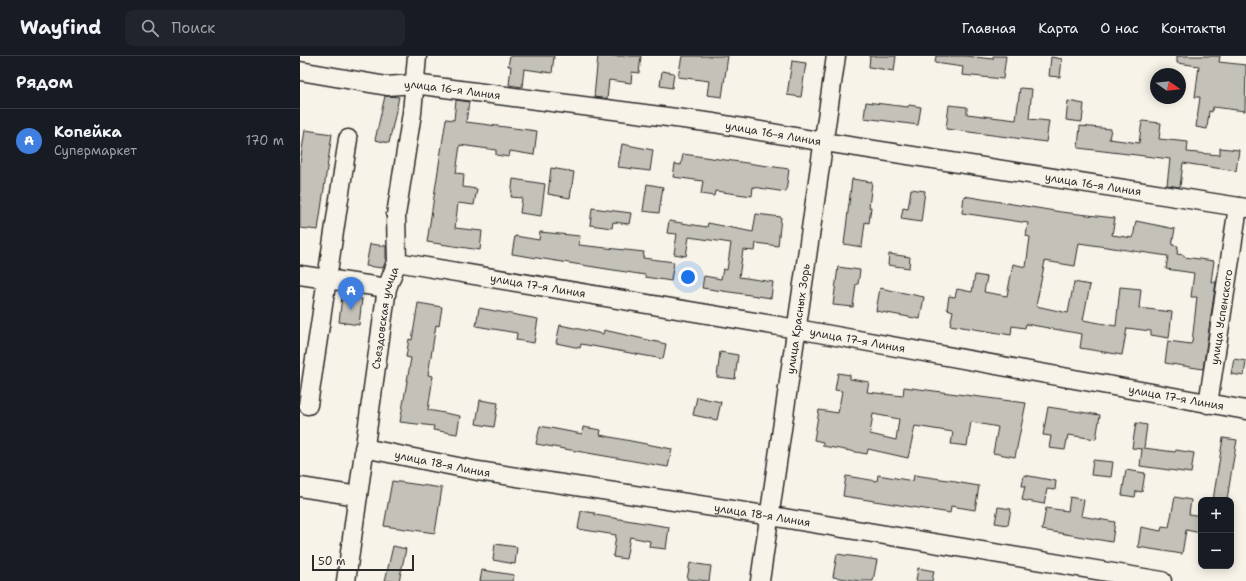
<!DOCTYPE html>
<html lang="ru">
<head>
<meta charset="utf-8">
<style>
  :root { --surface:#171b24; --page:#20242c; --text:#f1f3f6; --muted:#9ea1a6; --line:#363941; --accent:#d93025 }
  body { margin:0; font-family:"Shantell Sans",sans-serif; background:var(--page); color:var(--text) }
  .controls { position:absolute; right:12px; bottom:12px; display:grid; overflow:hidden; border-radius:8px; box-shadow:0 2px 10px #0003 }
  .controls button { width:36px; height:36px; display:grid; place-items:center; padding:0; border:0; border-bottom:1px solid var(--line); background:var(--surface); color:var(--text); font:20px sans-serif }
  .compass { position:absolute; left:850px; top:12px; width:36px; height:36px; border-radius:50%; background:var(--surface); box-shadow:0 2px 10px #0003; rotate:104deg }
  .scale { position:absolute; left:12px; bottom:10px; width:102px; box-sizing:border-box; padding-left:4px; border:2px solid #2b2b2b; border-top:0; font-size:11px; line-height:14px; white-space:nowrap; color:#2b2b2b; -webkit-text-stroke:3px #f7f3e8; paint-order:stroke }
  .you { position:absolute; left:388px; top:221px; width:14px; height:14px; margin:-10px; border:3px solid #fff; border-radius:50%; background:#1a73e8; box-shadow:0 0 0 6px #1a73e833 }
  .badge { display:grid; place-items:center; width:26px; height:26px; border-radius:50%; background:var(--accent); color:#fff; font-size:13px; font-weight:700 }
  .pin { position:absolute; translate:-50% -33px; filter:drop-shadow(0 1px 2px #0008) }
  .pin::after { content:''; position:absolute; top:21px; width:14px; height:12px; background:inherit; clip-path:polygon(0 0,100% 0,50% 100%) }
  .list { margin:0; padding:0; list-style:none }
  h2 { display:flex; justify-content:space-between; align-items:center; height:52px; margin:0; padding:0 16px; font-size:17px }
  h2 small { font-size:13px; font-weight:400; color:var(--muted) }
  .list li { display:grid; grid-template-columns:26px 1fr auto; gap:12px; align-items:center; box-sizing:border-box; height:64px; padding:0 16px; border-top:1px solid var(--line) }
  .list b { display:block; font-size:15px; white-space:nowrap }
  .list p { margin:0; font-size:13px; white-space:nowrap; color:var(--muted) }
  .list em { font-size:13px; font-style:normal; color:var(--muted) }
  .icon { flex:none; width:22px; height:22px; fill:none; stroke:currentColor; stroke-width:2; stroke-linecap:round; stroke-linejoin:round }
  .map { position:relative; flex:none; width:946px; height:525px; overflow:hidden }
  header { display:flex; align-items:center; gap:24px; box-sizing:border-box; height:56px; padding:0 20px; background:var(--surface); border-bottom:1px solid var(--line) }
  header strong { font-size:19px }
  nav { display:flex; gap:22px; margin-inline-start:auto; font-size:14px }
  .search { width:280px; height:36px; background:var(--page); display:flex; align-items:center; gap:10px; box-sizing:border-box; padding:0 14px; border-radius:8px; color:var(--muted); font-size:15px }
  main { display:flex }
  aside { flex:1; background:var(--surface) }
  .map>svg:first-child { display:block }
  .building { fill:#c4c1b9; stroke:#2b2b2b; fill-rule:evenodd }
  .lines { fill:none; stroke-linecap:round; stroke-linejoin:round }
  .minor-casing { stroke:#2b2b2b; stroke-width:21 }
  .minor { stroke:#f7f3e8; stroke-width:18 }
  .labels { text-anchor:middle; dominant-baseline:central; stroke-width:3.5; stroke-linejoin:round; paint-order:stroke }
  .street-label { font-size:11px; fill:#2b2b2b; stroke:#f7f3e8 }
</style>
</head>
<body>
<header>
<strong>Wayfind</strong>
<div class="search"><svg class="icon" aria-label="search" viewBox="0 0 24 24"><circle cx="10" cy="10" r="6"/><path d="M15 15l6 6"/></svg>Поиск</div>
<nav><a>Главная</a><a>Карта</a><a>О нас</a><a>Контакты</a></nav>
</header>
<main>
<aside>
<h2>Рядом<small></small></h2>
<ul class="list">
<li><span class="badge" style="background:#3f7fe0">A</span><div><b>Копейка</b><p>Супермаркет</p></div><em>170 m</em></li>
</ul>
</aside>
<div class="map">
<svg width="946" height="525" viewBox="0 0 946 525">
  <rect width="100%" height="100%" fill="#f7f3e8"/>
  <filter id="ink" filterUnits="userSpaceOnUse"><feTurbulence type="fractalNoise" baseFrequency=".025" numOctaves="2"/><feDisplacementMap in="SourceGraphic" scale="8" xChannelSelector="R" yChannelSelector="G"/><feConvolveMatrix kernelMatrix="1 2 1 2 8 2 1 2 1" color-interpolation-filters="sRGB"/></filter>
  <g filter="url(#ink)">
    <g class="building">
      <polygon points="210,0 254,0 252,17 224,13 222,31 209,29 211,10 208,10"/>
      <polygon points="298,0 341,0 339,17 332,16 331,27 309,24 307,43 294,41"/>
      <polygon points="382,0 428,0 422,41 407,39 409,25 378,21"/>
      <polygon points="570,0 596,0 594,15 569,11"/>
      <polygon points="636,0 665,0 693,3 693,0 706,0 703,23 662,19 663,11 635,7"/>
      <polygon points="877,0 920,0 919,6 946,9 945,55 913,51 912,56 909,55 907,73 896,71 900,41 895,41 899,10 877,7"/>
      <polygon points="751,1 762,3 760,21 749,20"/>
      <polygon points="492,5 506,7 501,41 487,39"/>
      <polygon points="362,15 374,17 372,32 360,30"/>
      <polygon points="720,32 732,33 729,63 749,65 746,86 646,73 649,49 667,51 667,58 716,64"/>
      <polygon points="85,40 99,41 89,87 75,84"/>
      <polygon points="156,44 169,46 166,66 237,75 234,99 210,95 209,101 196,99 196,94 160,89 156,117 164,118 163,131 177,133 174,149 158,147 155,172 182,175 180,194 127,186 146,63 154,64"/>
      <polygon points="768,45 784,48 782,66 766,64"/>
      <polygon points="566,46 608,51 609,49 621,51 618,69 564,62"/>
      <polygon points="842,65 861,67 859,83 888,86 887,96 920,99 920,92 939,94 936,115 883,107 880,131 867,129 870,103 778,92 780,70 811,73 809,83 839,87"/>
      <polygon points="5,74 32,78 18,174 0,172 0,107"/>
      <polygon points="322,88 353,94 350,115 318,111"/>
      <polygon points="383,98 489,113 486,136 453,131 452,140 415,135 414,140 401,138 403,125 373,121 375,108 381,109"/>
      <polygon points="251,112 274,116 270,142 248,138"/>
      <polygon points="213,123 245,128 241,160 220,157 222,142 211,141"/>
      <polygon points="552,123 572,126 569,151 571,151 569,167 565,166 562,191 544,188"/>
      <polygon points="347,128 363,131 359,157 343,155"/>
      <polygon points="611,133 625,135 621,166 601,163 603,152 608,153"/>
      <polygon points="664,140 761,156 815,162 812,179 833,182 836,165 875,173 872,189 878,190 877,198 884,199 884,201 914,205 911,226 916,226 903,313 865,307 868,285 891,288 892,286 897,241 891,241 894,217 866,213 868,200 779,187 775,210 745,205 736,250 768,257 774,226 790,229 783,264 816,270 820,231 841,233 839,252 872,256 869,282 851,279 851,275 827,272 822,299 780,292 782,278 726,268 725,272 712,270 711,279 650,269 653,255 647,253 649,240 655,241 657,233 672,236 675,219 687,221 684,236 707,240 713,208 726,211 730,181 726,180 728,167 662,157"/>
      <polygon points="292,152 331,157 329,168 313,166 312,172 290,169"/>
      <polygon points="456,158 481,161 478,190 456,187 455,195 443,194 439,221 473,226 471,242 402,232 404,220 421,223 423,213 427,214 431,187 389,181 386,200 374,198 377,178 367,177 369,165 407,171 408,167 453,176"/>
      <polygon points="240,176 280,180 279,189 344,196 343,202 374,206 371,225 345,221 345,219 212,198 215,180 239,184"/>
      <polygon points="70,188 86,190 86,204 83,212 66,210"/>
      <polygon points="589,198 610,201 609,212 588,209"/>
      <polygon points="538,211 560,214 558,228 556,228 553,251 533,249"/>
      <polygon points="580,232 624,241 620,263 576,255"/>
      <polygon points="42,240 62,243 59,269 39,266"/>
      <polygon points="118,247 142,251 139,270 136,269 128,319 133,320 128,354 160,360 157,378 133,374 134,370 100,366 111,302 106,301 109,283 112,284"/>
      <polygon points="179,252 238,263 234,287 216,284 217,277 176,270"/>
      <polygon points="260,269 303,278 304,274 366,288 363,303 281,288 280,292 256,287"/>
      <polygon points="420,296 438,299 435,323 417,321"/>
      <polygon points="934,303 946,305 944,320 931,318"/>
      <path d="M538 317 550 319V323L569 326 567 336 603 340 604 331 726 347 715 401 693 397 698 371 671 366 667 390 651 388 653 376 615 370 608 402 568 393 567 398 523 390V386L514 384 519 354 538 357 542 335 535 334ZM573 358 599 363 596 384 570 378Z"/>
      <polygon points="397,341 421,346 417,364 393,359"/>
      <polygon points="180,344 198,347 194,371 176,368"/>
      <polygon points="748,351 800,359 796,383 768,379 765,394 749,392 751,380 743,379"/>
      <polygon points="836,367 847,369 844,392 875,396 876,394 894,397 891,417 840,410 842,393 832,392"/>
      <polygon points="240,370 282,378 283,371 301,374 300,379 372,393 368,411 236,388"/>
      <polygon points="923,382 937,384 932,412 927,444 913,444"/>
      <polygon points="793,404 813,406 811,421 791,419"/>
      <polygon points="826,414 845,417 842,436 836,435 835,441 822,439"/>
      <polygon points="578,419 613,425 614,419 655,425 655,426 679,430 675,454 651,450 650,457 543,440 546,420 577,425"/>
      <polygon points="724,419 756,425 755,434 747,433 744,448 722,444 725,430 722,430"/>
      <polygon points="92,425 142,432 135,477 84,470"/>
      <polygon points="770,441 784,444 781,460 815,466 812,486 742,474 746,452 768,455"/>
      <polygon points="875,441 891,444 889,458 901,460 901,477 886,474 882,498 838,491 841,471 861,475 862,470 869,471"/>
      <polygon points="698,451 711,453 708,469 695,467"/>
      <polygon points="281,455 295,457 295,459 369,471 366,493 349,491 350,485 330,481 326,503 313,501 316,479 278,473"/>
      <polygon points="195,488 217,491 215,508 193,504"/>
      <polygon points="93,490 106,493 99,525 85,525"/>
      <polygon points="537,498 577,504 573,525 560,525 533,521"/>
      <polygon points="390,507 411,510 409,525 387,523"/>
      <polygon points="618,512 634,515 632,525 616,525"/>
      <polygon points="182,514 214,519 213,525 180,525"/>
    </g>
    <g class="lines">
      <defs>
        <g id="minor">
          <path id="s1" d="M0 15 87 30 114 28 414 67 524 86 946 152"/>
          <path id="s2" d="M97 206 497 273 946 354"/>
          <polyline points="0,219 87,232"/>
          <path id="s3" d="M908 348 938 151"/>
          <polyline points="8,349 48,83"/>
          <path id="s4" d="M64 392 178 415 471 460 862 525"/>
          <polyline points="0,431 58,440"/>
          <path id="s5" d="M46 525 87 232 97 206 96 159 112 57 117 0"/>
          <path id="s6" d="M460 525 536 0"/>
        </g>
      </defs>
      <use href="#minor" class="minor-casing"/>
      <use href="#minor" class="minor"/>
    </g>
  </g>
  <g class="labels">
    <g class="street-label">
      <text stroke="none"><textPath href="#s1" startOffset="154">улица 16-я Линия</textPath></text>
      <text stroke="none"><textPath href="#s1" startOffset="478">улица 16-я Линия</textPath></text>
      <text stroke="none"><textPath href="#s1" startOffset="802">улица 16-я Линия</textPath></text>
      <text stroke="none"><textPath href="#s2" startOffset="143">улица 17-я Линия</textPath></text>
      <text stroke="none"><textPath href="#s3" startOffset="88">улица Успенского</textPath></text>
      <text stroke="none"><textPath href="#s5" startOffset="266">Съездовская улица</textPath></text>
      <text stroke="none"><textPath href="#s6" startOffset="265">улица Красных Зорь</textPath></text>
      <text stroke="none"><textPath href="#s2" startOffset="467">улица 17-я Линия</textPath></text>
      <text stroke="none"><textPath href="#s2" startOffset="791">улица 17-я Линия</textPath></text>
      <text stroke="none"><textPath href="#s4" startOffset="80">улица 18-я Линия</textPath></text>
      <text stroke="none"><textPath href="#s4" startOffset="404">улица 18-я Линия</textPath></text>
    </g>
  </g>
</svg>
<div class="controls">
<button>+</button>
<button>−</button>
</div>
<svg class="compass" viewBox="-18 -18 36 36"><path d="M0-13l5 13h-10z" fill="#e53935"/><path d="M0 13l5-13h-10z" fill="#9ea1a6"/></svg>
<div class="scale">50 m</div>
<div class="you"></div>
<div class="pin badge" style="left:51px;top:254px;background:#3f7fe0">A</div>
</div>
</main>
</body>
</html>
